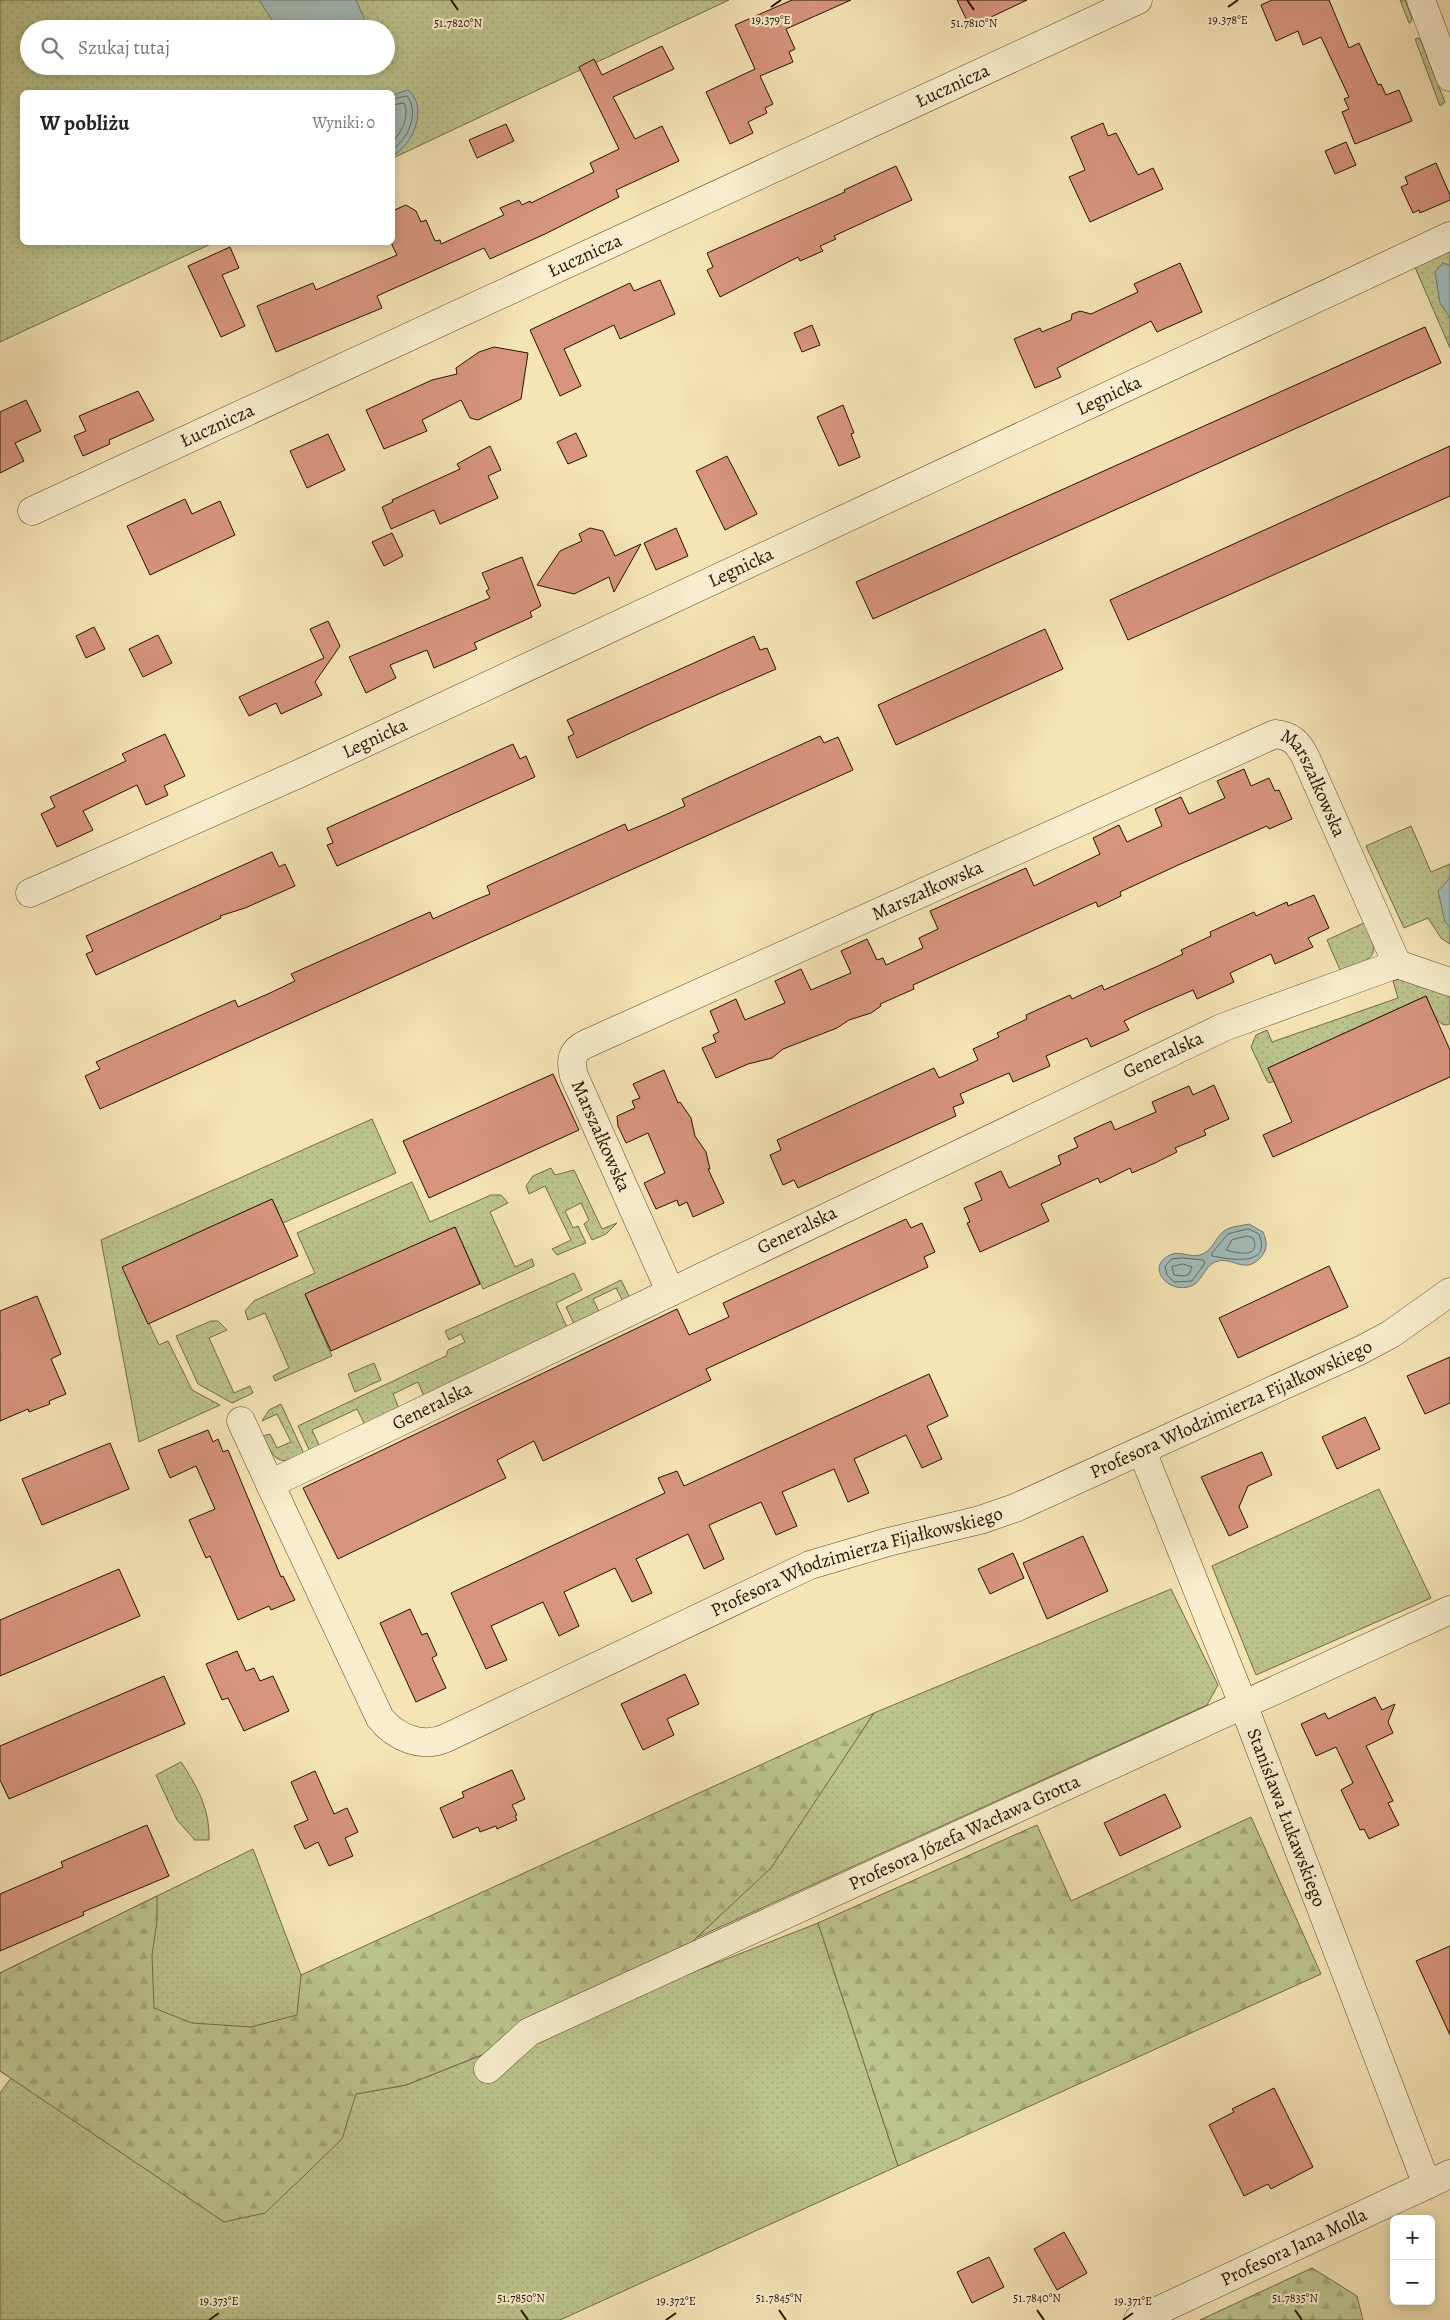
<!DOCTYPE html>
<html lang="pl">
<head>
<meta charset="utf-8">
<style>
  :root { --surface:#fff; --page:#f6f6f6; --text:#222; --muted:#767676; --line:#e0e0e0 }
  body { margin:0; font-family:Alegreya,serif; background:var(--page); color:var(--text) }
  .controls { position:absolute; right:15px; bottom:15px; display:grid; overflow:hidden; border-radius:8px; box-shadow:0 2px 12px #0003 }
  .controls button { width:45px; height:45px; display:grid; place-items:center; padding:0; border:0; border-bottom:1px solid var(--line); background:var(--surface); color:var(--text); font:25px sans-serif }
  .list { margin:0; padding:0; list-style:none }
  h2 { display:flex; justify-content:space-between; align-items:center; height:65px; margin:0; padding:0 20px; font-size:21px }
  h2 small { font-size:16px; font-weight:400; color:var(--muted) }
  .icon { flex:none; width:28px; height:28px; fill:none; stroke:currentColor; stroke-width:2; stroke-linecap:round; stroke-linejoin:round }
  .map { position:relative; flex:none; width:1450px; height:2320px; overflow:hidden }
  .search { position:absolute; background:var(--surface); box-shadow:0 2px 12px #0003; left:20px; top:20px; width:375px; height:55px; display:flex; align-items:center; gap:12px; box-sizing:border-box; padding:0 18px; border-radius:28px; color:var(--muted); font-size:19px }
  .panel { position:absolute; background:var(--surface); box-shadow:0 2px 12px #0003; left:20px; top:90px; width:375px; height:155px; border-radius:8px }
  .map>svg:first-child { display:block }
  .green { fill:url(#green-dots); stroke:#726b46; fill-rule:evenodd }
  .forest { fill:url(#forest-firs); stroke:#726b46 }
  .water { fill:#a2bcb9; stroke:#71786f }
  .lines { fill:none; stroke-linecap:round; stroke-linejoin:round }
  .shore { stroke:#64675d; stroke-width:1 }
  .building { fill:#d7957e; stroke:#271201 }
  .minor-casing { stroke:#5a462e; stroke-width:29 }
  .tertiary-casing { stroke:#5a462e; stroke-width:29 }
  .minor { stroke:#f8edce; stroke-width:28 }
  .tertiary { stroke:#f8edce; stroke-width:28 }
  .ticks { fill:none; stroke:#271201; stroke-width:2 }
  .labels { text-anchor:middle; dominant-baseline:central; stroke-width:4.5; stroke-linejoin:round; paint-order:stroke }
  .street-label { font-size:19px; fill:#271201; stroke:#f8edce }
  .ticks-label { font-size:12px; text-anchor:middle; fill:#271201; stroke:#f8edce; stroke-width:4.5; stroke-linejoin:round; paint-order:stroke }
</style>
</head>
<body>
<div class="map">
<svg width="1450" height="2320" viewBox="0 0 1450 2320">
  <defs>
    <pattern id="green-dots" width="8" height="8" patternUnits="userSpaceOnUse" patternTransform="scale(1.25)"><rect width="8" height="8" fill="#bcc48c"/><path d="M2 2h.1M6 6h.1" fill="none" stroke="#a2a777" stroke-width="1.8" stroke-linecap="round"/></pattern>
    <pattern id="forest-firs" width="22" height="20" patternUnits="userSpaceOnUse" patternTransform="scale(1.25)"><rect width="22" height="20" fill="#bcc48c"/><path d="M5 1l3.5 6h-7zM16 11l3.5 6h-7z" fill="#a2a777"/></pattern>
  </defs>
  <rect width="100%" height="100%" fill="#f5e4b4"/>
  <filter id="stains"><feTurbulence type="fractalNoise" baseFrequency=".004" numOctaves="4"/><feColorMatrix values="0 0 0 0 .2 0 0 0 0 .09 0 0 0 0 .02 0 0 0 .5 -.17"/></filter>
  <radialGradient id="worn" r=".72"><stop offset=".6" stop-color="#630" stop-opacity="0"/><stop offset="1" stop-color="#630" stop-opacity=".3"/></radialGradient>
  <g class="green">
    <path d="M0 0H729L393 158 392 92H22V242L213 243 0 342ZM29 29H386V66H29Z"/>
    <polygon points="1400,0 1405,0 1412,18 1411,22 1409,23"/>
    <polygon points="1417,38 1420,39 1445,102 1440,106 1415,39"/>
    <polygon points="1450,248 1450,348 1414,265"/>
    <polygon points="1411,826 1431,872 1450,864 1450,944 1441,938 1428,918 1404,928 1366,846"/>
    <path d="M1366 922C1381 960 1374 958 1340 970L1327 940Z"/>
    <polygon points="1399,979 1450,991 1450,1024 1446,1025 1442,1024 1436,1019 1426,996 1268,1068 1274,1081 1269,1083 1267,1081 1251,1047 1256,1035 1267,1030 1272,1042 1398,998 1393,981"/>
    <polygon points="372,1119 396,1173 283,1223 272,1199 123,1267 159,1345 168,1341 192,1390 220,1405 139,1442 101,1240"/>
    <polygon points="551,1168 555,1175 574,1170 602,1229 617,1223 606,1234 592,1240 584,1224 589,1220 581,1203 565,1211 573,1228 578,1226 586,1243 557,1255 552,1249 571,1240 545,1186 529,1194 526,1186 533,1176"/>
    <polygon points="412,1182 430,1222 491,1195 501,1195 508,1203 490,1212 515,1267 532,1259 534,1266 483,1289 455,1227 305,1295 332,1356 275,1381 273,1376 289,1368 265,1313 248,1320 245,1311 254,1301 315,1273 297,1233"/>
    <polygon points="574,1273 582,1290 556,1303 569,1332 425,1399 418,1382 393,1394 400,1411 366,1427 357,1409 312,1430 321,1449 311,1454 298,1426 446,1356 448,1350 465,1342 461,1334 449,1340 445,1331"/>
    <polygon points="621,1280 632,1302 625,1305 616,1288 593,1299 601,1316 576,1328 566,1307"/>
    <polygon points="211,1321 218,1321 227,1330 209,1338 234,1393 250,1386 253,1393 232,1403 198,1384 176,1336"/>
    <polygon points="374,1363 381,1380 355,1392 348,1374"/>
    <path d="M281 1404 305 1456C278 1465 275 1462 263 1436L270 1434 277 1448 291 1442 277 1414 262 1421 269 1410Z"/>
    <polygon points="1379,1489 1431,1598 1256,1675 1212,1566"/>
    <polygon points="1171,1589 1218,1685 1207,1705 696,1938 770,1868 874,1713"/>
    <path d="M181 1762C197 1786 210 1809 209 1840H195L177 1820 156 1775Z"/>
    <polygon points="253,1849 301,1975 356,2094 406,2085 818,1923 898,2166 560,2320 0,2320 0,2093 11,2078 0,2071 0,1973"/>
  </g>
  <g class="forest">
    <polygon points="874,1713 771,1868 696,1938 646,1990 406,2085 356,2094 342,2139 308,2172 265,2213 224,2222 0,2071 0,1973 157,1896 157,1921 152,1955 154,2008 192,2023 251,2027 297,2015 301,1975"/>
    <polygon points="1251,1817 1321,1974 898,2166 818,1923 1037,1825 1071,1901"/>
    <polygon points="1312,2268 1357,2296 1363,2320 1200,2320"/>
  </g>
  <g class="water">
    <polygon points="259,0 356,0 364,18 361,29 278,29"/>
    <path d="M408 90C429 106 413 146 393 155V95Z"/>
    <polygon points="1443,263 1450,265 1450,318 1440,303 1435,272"/>
    <polygon points="1450,878 1450,927 1445,922 1438,891"/>
    <path d="M1249 1224 1263 1232C1267 1241 1268 1249 1261 1257 1244 1276 1233 1255 1215 1262 1203 1267 1202 1285 1188 1287 1166 1292 1146 1266 1170 1255 1180 1250 1190 1258 1200 1255 1212 1252 1215 1238 1224 1231 1231 1226 1241 1226 1249 1224Z"/>
  </g>
  <g class="lines">
    <g class="shore">
      <path d="M392 99 407 96C420 113 408 139 392 150"/>
      <path d="M392 105 404 103C410 115 402 133 392 142"/>
      <path d="M1249 1229 1259 1234C1273 1268 1228 1259 1212 1256V1253L1228 1234Z"/>
      <path d="M1248 1236 1253 1238C1262 1259 1236 1253 1226 1250L1232 1240Z"/>
      <polygon points="1183,1258 1203,1260 1205,1263 1192,1281 1174,1282 1167,1275 1165,1266 1172,1259"/>
      <polygon points="1183,1264 1192,1267 1189,1274 1185,1276 1174,1275 1172,1267"/>
    </g>
  </g>
  <g class="building">
    <polygon points="792,0 851,0 786,29 795,49 789,52 793,62 760,76 773,104 765,108 767,113 748,122 753,133 730,144 706,92 755,69 735,25"/>
    <polygon points="957,0 1027,0 970,27"/>
    <polygon points="1272,0 1329,0 1349,48 1359,43 1378,85 1381,84 1386,95 1399,90 1412,121 1355,144 1342,112 1349,109 1344,99 1349,97 1321,37 1303,45 1298,31 1276,41 1261,5"/>
    <polygon points="662,46 674,69 613,97 635,139 662,126 679,161 616,190 619,197 545,234 490,259 484,248 377,296 382,308 276,352 257,306 313,283 316,290 397,255 392,245 392,211 406,205 416,211 421,222 426,220 435,241 440,240 441,244 504,215 500,208 519,200 522,205 530,201 531,203 594,172 590,163 619,149 579,67 594,59 602,75"/>
    <polygon points="1103,123 1108,136 1116,133 1138,175 1153,168 1163,189 1090,222 1069,177 1085,170 1071,137"/>
    <polygon points="506,124 514,141 477,158 469,140"/>
    <polygon points="1346,142 1356,165 1335,174 1325,151"/>
    <polygon points="1436,163 1450,195 1450,200 1420,213 1419,210 1413,213 1401,187 1408,184 1405,177"/>
    <polygon points="896,166 912,200 834,236 836,239 820,246 823,251 800,261 798,257 720,297 707,270 713,267 707,253 845,192 844,190"/>
    <polygon points="230,247 239,268 222,275 245,326 221,337 188,266"/>
    <polygon points="1180,263 1202,312 1157,332 1151,321 1057,368 1061,377 1035,388 1014,339 1040,328 1042,332 1071,320 1072,314 1080,311 1091,314 1138,292 1134,284"/>
    <polygon points="660,280 675,314 620,339 614,325 564,349 581,386 560,396 530,330 630,283 634,291"/>
    <polygon points="812,325 820,345 802,352 794,333"/>
    <polygon points="1425,327 1441,363 873,619 856,582"/>
    <polygon points="494,347 528,353 521,399 478,420 470,418 461,400 422,420 427,431 384,449 366,410 432,380 457,374 456,368 479,352"/>
    <polygon points="138,391 154,420 109,440 110,444 83,456 74,436 86,431 79,416"/>
    <polygon points="26,400 41,431 15,443 24,461 0,473 0,412"/>
    <polygon points="843,405 854,433 851,434 860,457 839,466 817,417"/>
    <polygon points="576,433 587,456 568,464 557,442"/>
    <polygon points="328,434 345,470 307,488 290,451"/>
    <polygon points="490,446 501,470 488,476 498,498 440,524 434,510 391,529 382,507 393,502 392,500 460,469 457,464"/>
    <polygon points="1450,446 1450,496 1128,640 1110,600"/>
    <polygon points="727,456 757,514 725,530 696,471"/>
    <polygon points="185,499 192,514 220,501 235,535 150,575 127,526"/>
    <polygon points="590,528 603,531 615,556 641,544 614,592 609,577 574,594 537,585 560,551 582,541 579,534"/>
    <polygon points="676,528 688,556 656,570 644,543"/>
    <polygon points="392,533 403,556 384,566 372,542"/>
    <polygon points="522,557 541,606 530,612 532,617 474,643 477,649 434,668 427,650 390,665 396,678 366,693 349,657 490,598 486,591 489,589 482,573"/>
    <polygon points="328,621 340,646 315,682 322,695 281,714 276,703 249,716 239,697 324,658 310,629"/>
    <polygon points="94,627 105,649 86,658 76,636"/>
    <polygon points="1045,629 1063,669 896,745 878,705"/>
    <polygon points="158,635 172,663 143,677 129,649"/>
    <polygon points="754,636 760,650 767,648 776,669 650,724 577,758 568,737 574,734 567,720"/>
    <polygon points="165,734 185,776 164,786 168,795 146,805 137,785 83,811 93,830 57,847 41,814 55,807 50,797 126,761 122,754"/>
    <polygon points="820,736 824,743 838,737 853,770 100,1109 85,1076 100,1069 96,1062 235,1000 238,1007 270,993 295,981 291,974 430,912 433,919 475,900 490,894 487,886 625,824 628,831 656,819 685,806 682,799"/>
    <polygon points="513,744 520,759 526,756 535,777 337,866 327,845 333,843 327,828"/>
    <polygon points="1244,769 1251,786 1269,778 1275,791 1279,790 1292,819 1269,829 1267,826 1176,866 1120,892 1121,896 1098,907 1096,902 913,985 914,989 880,1004 881,1006 871,1013 849,1020 837,1028 783,1049 772,1058 748,1064 716,1078 702,1048 716,1042 713,1035 719,1032 710,1011 736,999 745,1020 785,1003 775,981 801,969 811,990 851,973 841,951 867,939 877,960 883,958 886,965 923,948 919,938 938,929 930,911 1026,868 1034,886 1100,854 1093,838 1119,825 1127,842 1162,826 1155,809 1181,797 1189,814 1225,798 1217,781"/>
    <polygon points="272,852 279,867 285,864 295,886 245,908 220,916 221,918 96,975 86,954 93,951 86,936"/>
    <polygon points="1314,895 1329,928 1308,938 1313,947 1275,964 1271,954 1230,973 1234,982 1197,999 1193,990 1145,1011 1124,1021 1129,1030 1091,1047 1087,1038 1046,1056 1050,1066 1013,1082 1009,1073 960,1094 964,1103 953,1107 956,1116 798,1188 794,1180 783,1185 770,1155 781,1150 777,1140 934,1068 939,1078 978,1060 973,1049 999,1037 997,1033 1027,1019 1026,1015 1070,995 1072,999 1102,985 1104,990 1158,966 1183,954 1181,950 1211,936 1210,932 1254,912 1256,916 1287,902 1288,906"/>
    <polygon points="1426,996 1450,1050 1450,1077 1273,1157 1263,1135 1292,1122 1268,1068"/>
    <polygon points="664,1070 678,1103 680,1102 691,1118 695,1136 706,1152 710,1169 708,1169 724,1203 693,1217 687,1202 679,1206 677,1200 656,1209 644,1183 665,1173 648,1133 626,1143 618,1126 617,1116 635,1108 632,1101 640,1098 633,1084"/>
    <polygon points="553,1074 579,1130 429,1198 403,1141"/>
    <polygon points="1214,1085 1229,1119 1204,1130 1206,1135 1175,1148 1177,1152 1155,1163 1132,1173 1130,1168 1100,1183 1098,1178 1041,1204 1049,1221 980,1252 967,1223 970,1222 964,1208 982,1200 975,1183 1001,1171 1009,1188 1061,1164 1058,1156 1078,1147 1074,1138 1111,1121 1115,1130 1156,1112 1152,1102 1189,1086 1193,1095"/>
    <polygon points="272,1199 298,1256 148,1324 122,1267"/>
    <polygon points="906,1219 911,1228 922,1223 935,1252 924,1257 928,1267 706,1369 711,1380 543,1461 534,1441 497,1460 506,1478 338,1559 303,1488 677,1309 689,1335 729,1317 723,1303"/>
    <polygon points="455,1227 480,1284 331,1351 305,1294"/>
    <polygon points="1329,1266 1348,1307 1238,1358 1219,1318"/>
    <polygon points="37,1296 61,1354 51,1359 66,1394 49,1401 50,1404 29,1412 28,1409 0,1421 0,1311"/>
    <polygon points="1450,1357 1450,1403 1425,1414 1407,1376"/>
    <polygon points="929,1374 948,1416 927,1426 942,1459 922,1468 906,1435 854,1459 869,1493 848,1502 834,1469 782,1492 797,1526 776,1535 761,1502 709,1525 724,1559 704,1569 688,1534 636,1559 652,1593 632,1602 615,1568 564,1592 579,1626 559,1636 543,1602 491,1626 507,1660 486,1669 451,1593 665,1493 658,1478 677,1471 684,1486"/>
    <polygon points="1365,1417 1380,1449 1337,1469 1322,1437"/>
    <polygon points="208,1430 213,1442 218,1439 223,1452 228,1450 281,1577 283,1576 295,1600 271,1610 269,1606 238,1620 210,1556 206,1558 189,1520 215,1509 196,1466 170,1478 158,1450"/>
    <polygon points="110,1443 129,1489 42,1525 22,1479"/>
    <polygon points="1262,1452 1272,1475 1248,1486 1239,1507 1248,1527 1229,1536 1201,1477"/>
    <polygon points="1083,1536 1108,1591 1047,1619 1023,1563"/>
    <polygon points="1013,1553 1024,1578 990,1594 978,1569"/>
    <polygon points="119,1569 140,1616 0,1676 0,1620"/>
    <polygon points="410,1609 422,1635 427,1633 437,1655 432,1658 446,1688 416,1702 380,1623"/>
    <polygon points="237,1651 246,1671 254,1668 260,1681 273,1676 289,1711 244,1731 228,1698 222,1700 206,1664"/>
    <polygon points="685,1674 699,1704 667,1719 674,1735 643,1750 621,1704"/>
    <polygon points="164,1676 185,1724 9,1799 0,1780 0,1746"/>
    <polygon points="1375,1697 1382,1710 1395,1704 1388,1722 1393,1733 1366,1746 1393,1801 1388,1803 1399,1825 1369,1839 1364,1829 1360,1830 1341,1790 1353,1783 1336,1747 1316,1756 1301,1724 1325,1713 1328,1719"/>
    <polygon points="512,1770 525,1799 512,1805 517,1815 515,1816 517,1820 497,1829 496,1826 480,1832 478,1827 453,1838 440,1808 464,1797 462,1792"/>
    <polygon points="315,1771 334,1814 347,1808 358,1832 345,1838 353,1856 329,1866 318,1842 305,1849 294,1826 308,1820 291,1782"/>
    <polygon points="1165,1794 1181,1827 1120,1856 1104,1823"/>
    <polygon points="147,1825 169,1876 83,1912 84,1915 0,1951 0,1894 63,1867 61,1862"/>
    <polygon points="1450,1946 1450,2035 1416,1961"/>
    <polygon points="1274,2088 1313,2167 1271,2189 1268,2184 1244,2196 1209,2125 1234,2112 1232,2109"/>
    <polygon points="1064,2232 1087,2273 1057,2290 1034,2249"/>
    <polygon points="989,2257 1004,2287 972,2303 957,2272"/>
  </g>
  <g class="lines">
    <defs>
      <g id="minor">
        <path id="s1" d="M32 511 1138 0"/>
        <path id="s2" d="M30 893 305 771 1450 236"/>
        <path id="s3" d="M1450 982 1397 964 1224 1027 270 1484 380 1718C395 1737 422 1749 446 1738L810 1565 888 1542 980 1520 1015 1508 1361 1350 1391 1334 1450 1292"/>
        <path id="s4" d="M670 1291 574 1076C570 1061 571 1051 586 1044L1275 734C1291 736 1297 741 1305 756L1397 964"/>
        <polyline points="241,1421 270,1484"/>
        <path id="s5" d="M1142 1451 1243 1704 1427 2185"/>
        <path id="s6" d="M488 2069 529 2032 1450 1610"/>
        <path id="s7" d="M1138 2320 1450 2174"/>
      </g>
      <polyline id="tertiary" points="1421,0 1450,77"/>
    </defs>
    <use href="#minor" class="minor-casing"/>
    <use href="#tertiary" class="tertiary-casing"/>
    <use href="#minor" class="minor"/>
    <use href="#tertiary" class="tertiary"/>
  </g>
  <path class="ticks" d="M451 0 458 10M967 0 974 10M771 7 781 0M1228 7 1238 0M521 2310 528 2320M779 2310 786 2320M1037 2310 1044 2320M1295 2310 1302 2320M209 2320 219 2313M666 2320 676 2313M1123 2320 1133 2313"/>
  <g class="labels">
    <g class="street-label">
      <text stroke="none"><textPath href="#s1" startOffset="1014">Łucznicza</textPath></text>
      <text stroke="none"><textPath href="#s1" startOffset="609">Łucznicza</textPath></text>
      <text stroke="none"><textPath href="#s2" startOffset="1188">Legnicka</textPath></text>
      <text stroke="none"><textPath href="#s1" startOffset="204">Łucznicza</textPath></text>
      <text stroke="none"><textPath href="#s2" startOffset="782">Legnicka</textPath></text>
      <text stroke="none"><textPath href="#s2" startOffset="378">Legnicka</textPath></text>
      <text stroke="none"><textPath href="#s4" startOffset="1096">Marszałkowska</textPath></text>
      <text stroke="none"><textPath href="#s4" startOffset="648">Marszałkowska</textPath></text>
      <text transform="translate(1163 1055) rotate(-25)">Generalska</text>
      <text transform="translate(601 1136) rotate(66)">Marszałkowska</text>
      <text transform="translate(797 1230) rotate(-26)">Generalska</text>
      <text transform="translate(432 1406) rotate(-26)">Generalska</text>
      <text stroke="none"><textPath href="#s3" startOffset="2484">Profesora Włodzimierza Fijałkowskiego</textPath></text>
      <text stroke="none"><textPath href="#s3" startOffset="2079">Profesora Włodzimierza Fijałkowskiego</textPath></text>
      <text stroke="none"><textPath href="#s5" startOffset="394">Stanisława Łukawskiego</textPath></text>
      <text stroke="none"><textPath href="#s6" startOffset="534">Profesora Józefa Wacława Grotta</textPath></text>
      <text stroke="none"><textPath href="#s7" startOffset="172">Profesora Jana Molla</textPath></text>
    </g>
  </g>
  <g class="ticks-label">
    <text x="771" y="24">19.379°E</text>
    <text x="1228" y="24">19.378°E</text>
    <text x="458" y="27">51.7820°N</text>
    <text x="974" y="27">51.7810°N</text>
    <text x="521" y="2302">51.7850°N</text>
    <text x="779" y="2302">51.7845°N</text>
    <text x="1037" y="2302">51.7840°N</text>
    <text x="1295" y="2302">51.7835°N</text>
    <text x="219" y="2305">19.373°E</text>
    <text x="676" y="2305">19.372°E</text>
    <text x="1133" y="2305">19.371°E</text>
  </g>
  <rect width="100%" height="100%" filter="url(#stains)"/>
  <rect width="100%" height="100%" fill="url(#worn)"/>
</svg>
<div class="controls">
<button>+</button>
<button>−</button>
</div>
<div class="search"><svg class="icon" aria-label="search" viewBox="0 0 24 24"><circle cx="10" cy="10" r="6"/><path d="M15 15l6 6"/></svg>Szukaj tutaj</div>
<section class="panel">
<h2>W pobliżu<small>Wyniki: 0</small></h2>
<ul class="list">
</ul>
</section>
</div>
</body>
</html>
